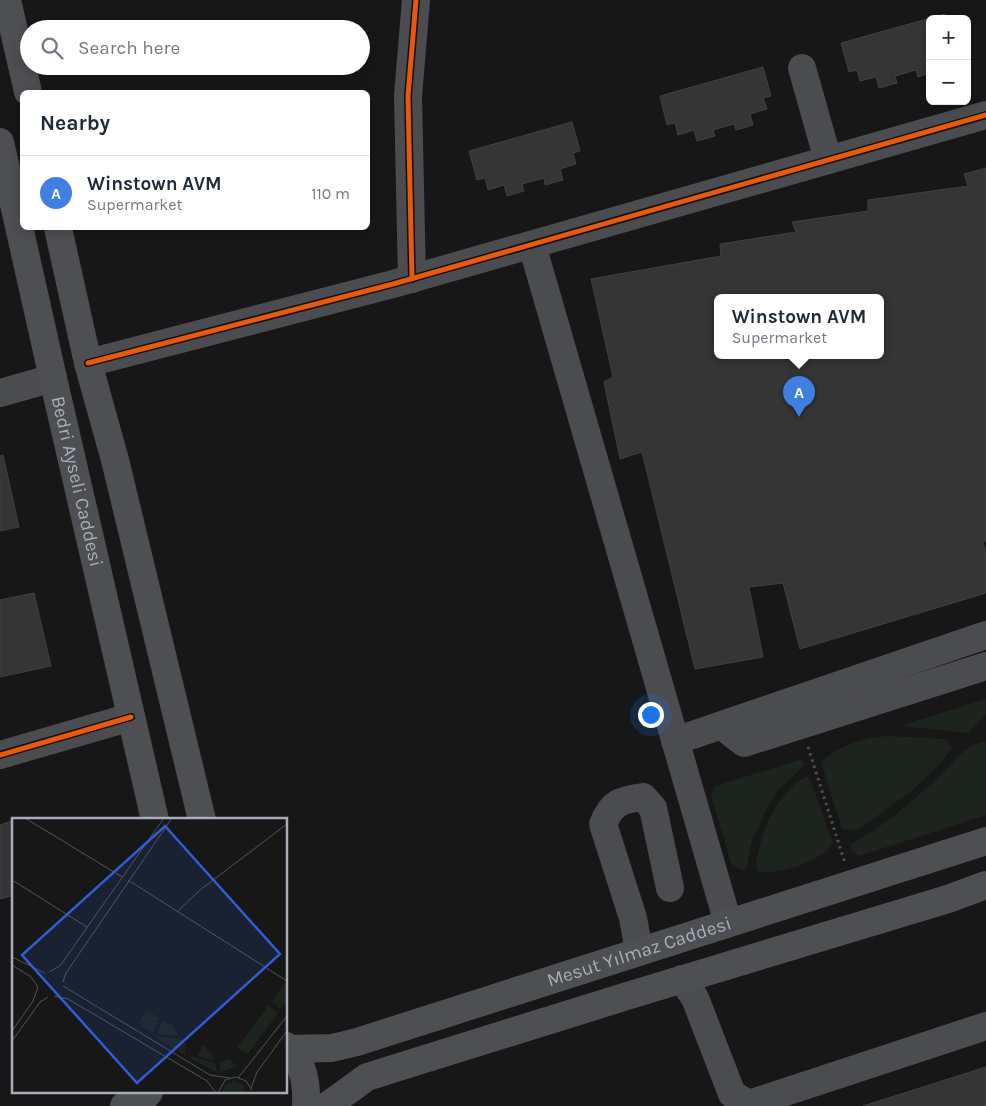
<!DOCTYPE html>
<html lang="en">
<head>
<meta charset="utf-8">
<style>
  :root { --surface:#fff; --page:#f2f2f3; --text:#1f2937; --muted:#747a83; --line:#e0e1e3; --accent:#757880 }
  body { margin:0; font-family:Karla,sans-serif; background:var(--page); color:var(--text) }
  .controls { position:absolute; right:15px; top:15px; display:grid; overflow:hidden; border-radius:8px; box-shadow:0 2px 12px #0003 }
  .controls button { width:45px; height:45px; display:grid; place-items:center; padding:0; border:0; border-bottom:1px solid var(--line); background:var(--surface); color:var(--text); font:25px sans-serif }
  .you { position:absolute; left:650px; top:714px; width:18px; height:18px; margin:-12px; border:4px solid #fff; border-radius:50%; background:#1a73e8; box-shadow:0 0 0 8px #1a73e833 }
  .badge { display:grid; place-items:center; width:32px; height:32px; border-radius:50%; background:var(--accent); color:#fff; font-size:16px; font-weight:700 }
  .pin { position:absolute; translate:-50% -41px; filter:drop-shadow(0 1px 2px #0008) }
  .pin::after { content:''; position:absolute; top:26px; width:18px; height:15px; background:inherit; clip-path:polygon(0 0,100% 0,50% 100%) }
  .popup { position:absolute; left:714px; top:294px; width:170px; height:65px; box-sizing:border-box; display:grid; place-content:center; border-radius:8px; background:var(--surface); filter:drop-shadow(0 1px 4px #0005); font-size:16px; white-space:nowrap; color:var(--muted) }
  .popup b { font-size:19px; color:var(--text) }
  .popup::after { content:''; position:absolute; left:50%; top:100%; margin-left:-10px; border:10px solid transparent; border-top-color:var(--surface) }
  .list { margin:0; padding:0; list-style:none }
  h2 { display:flex; justify-content:space-between; align-items:center; height:65px; margin:0; padding:0 20px; font-size:21px }
  h2 small { font-size:16px; font-weight:400; color:var(--muted) }
  .list li { display:grid; grid-template-columns:32px 1fr auto; gap:15px; align-items:center; box-sizing:border-box; height:75px; padding:0 20px; border-top:1px solid var(--line) }
  .list b { display:block; font-size:19px; white-space:nowrap }
  .list p { margin:0; font-size:16px; white-space:nowrap; color:var(--muted) }
  .list em { font-size:16px; font-style:normal; color:var(--muted) }
  .icon { flex:none; width:28px; height:28px; fill:none; stroke:currentColor; stroke-width:2; stroke-linecap:round; stroke-linejoin:round }
  .map { position:relative; flex:none; width:986px; height:1106px; overflow:hidden }
  .search { position:absolute; background:var(--surface); box-shadow:0 2px 12px #0003; left:20px; top:20px; width:350px; height:55px; display:flex; align-items:center; gap:12px; box-sizing:border-box; padding:0 18px; border-radius:28px; color:var(--muted); font-size:19px }
  .panel { position:absolute; background:var(--surface); box-shadow:0 2px 12px #0003; left:20px; top:90px; width:350px; height:140px; border-radius:8px }
  .map>svg:first-child { display:block }
  .green { fill:#1d241e }
  .building { fill:#353536; stroke:#3f4043; fill-rule:evenodd }
  .lines { fill:none; stroke-linecap:round; stroke-linejoin:round }
  .path { stroke:#4d4e52; stroke-width:3; stroke-dasharray:2.5 4; stroke-linecap:butt }
  .minor { stroke:#4b4c50; stroke-width:28 }
  .major { stroke:#4d4f52; stroke-width:28 }
  .cycleway-casing { stroke:#111113; stroke-width:8 }
  .cycleway { stroke:#e8590c; stroke-width:5 }
  .labels { text-anchor:middle; dominant-baseline:central; stroke-width:4; stroke-linejoin:round; paint-order:stroke }
  .street-label { font-size:19px; fill:#a8adb8; stroke:#111113 }
  .inset-road { fill:none; stroke:#515357; stroke-width:1 }
  .view { fill:#325cd3; fill-opacity:0.15; stroke:#325cd3; stroke-width:2.5 }
  .inset-edge { fill:none; stroke:#a8adb8; stroke-width:2.5 }
</style>
</head>
<body>
<div class="map">
<svg width="986" height="1106" viewBox="0 0 986 1106">
  <rect width="100%" height="100%" fill="#171717"/>
  <g class="green">
    <polygon points="986,699 986,714 968,733 901,726"/>
    <path d="M889 736 942 739 947 740 952 748 941 763 914 789 876 817 857 830 842 829 821 762C839 745 865 737 889 736Z"/>
    <path d="M982 742H986V815L859 856 853 852 850 845C883 827 910 803 938 778 953 764 961 748 982 742Z"/>
    <polygon points="801,760 804,763 804,766 778,790 769,804 751,843 747,868 743,871 739,869 731,863 711,795 715,786 796,761"/>
    <path d="M808 777 810 779 833 843C823 861 779 875 759 872L756 869V863C758 851 761 840 765 829 770 814 792 779 808 777Z"/>
  </g>
  <g class="building">
    <polygon points="945,14 946,19 930,19 930,73 918,77 916,70 895,76 897,83 879,88 876,77 860,81 857,70 849,72 841,43"/>
    <polygon points="763,67 771,96 763,98 767,109 750,114 753,125 736,130 734,124 713,130 715,136 697,141 694,130 678,135 675,123 667,125 660,96"/>
    <polygon points="572,122 580,151 573,153 576,164 560,169 563,180 545,185 544,178 522,184 524,191 507,196 504,185 488,190 485,178 477,180 469,151"/>
    <path d="M986 168V541L983 542 986 555V593L800 649 783 583 749 587 763 657 695 669 642 452 620 459 604 382 613 377 591 279 721 256 720 244 796 232 792 222 868 211V200L968 186 964 174ZM718 298H880V356H718Z"/>
    <polygon points="3,455 19,527 0,531 0,456"/>
    <polygon points="34,593 51,666 0,677 0,600"/>
    <polygon points="14,820 14,895 0,899 0,825"/>
    <polygon points="986,1067 986,1106 863,1106"/>
  </g>
  <g class="lines">
    <polyline class="path" points="808,747 845,863"/>
    <g class="minor">
      <polyline points="802,68 828,160"/>
      <polyline points="532,245 728,923"/>
      <polyline points="412,279 408,96 416,0"/>
      <polyline points="88,363 393,284 986,115"/>
      <polyline points="0,393 53,378"/>
      <polyline points="722,726 744,743 986,666"/>
      <polyline points="675,741 986,635"/>
      <polyline points="0,755 131,717"/>
      <path d="M639 951 633 918 603 824C612 802 621 800 643 797L653 808 670 888"/>
      <polyline points="682,979 695,998 732,1094 749,1104 986,1026"/>
    </g>
    <g class="major">
      <polyline points="7,0 28,92"/>
      <path id="s1" d="M0 142 53 378 155 820"/>
      <polyline points="58,228 88,363 115,460 202,820"/>
      <path d="M286 1046C304 1061 307 1085 306 1106"/>
      <path id="s2" d="M289 1049 332 1048 357 1042 986 841"/>
      <polyline points="124,1106 144,1098 149,1092"/>
      <polyline points="327,1106 367,1077 627,996 948,899 986,885"/>
    </g>
    <defs>
      <g id="cycleway">
        <polyline points="412,279 408,96 416,0"/>
        <polyline points="88,363 393,284 986,115"/>
        <polyline points="0,755 131,717"/>
      </g>
    </defs>
    <use href="#cycleway" class="cycleway-casing"/>
    <use href="#cycleway" class="cycleway"/>
  </g>
  <g class="labels">
    <g class="street-label">
      <text stroke="none"><textPath href="#s1" startOffset="348">Bedri Ayseli Caddesi</textPath></text>
      <text stroke="none"><textPath href="#s2" startOffset="365">Mesut Yılmaz Caddesi</textPath></text>
    </g>
  </g>
  <g transform="translate(12 818)">
    <rect width="275" height="275" fill="#171717"/>
    <path d="M272 165 275 167V183L268 191 260 184ZM255 186 266 195 236 236 225 229 255 190ZM134 192 147 200 148 201 127 206ZM146 203 141 214 128 208 135 204ZM150 203 160 207 167 218 145 216ZM142 218 171 222 174 226 173 237ZM190 227 199 234 203 243 186 238ZM180 238 203 245 205 254 179 241ZM216 241 226 248 208 254V244ZM222 263 230 266 234 275H210L214 266Z" fill="#1d241e"/>
    <path class="inset-road" d="M13 0 110 59M0 62 75 109M116 62 275 163M165 94 188 72 275 6M0 139 33 155M0 147 19 159 26 169 21 183 0 213M37 154 48 148 152 0M51 164 54 155 160 0M51 168 198 257 218 260M42 178 56 181 173 250 195 263 204 275M0 223 28 184 36 179M226 260 275 198M239 270 245 254 275 213M206 275 213 262 224 259 234 263 240 272"/>
    <path class="view" d="M153 8 268 136 125 265 10 137Z"/>
    <rect width="275" height="275" class="inset-edge"/>
  </g>
</svg>
<div class="controls">
<button>+</button>
<button>−</button>
</div>
<div class="you"></div>
<div class="pin badge" style="left:799px;top:417px;background:#3f7fe0">A</div>
<div class="popup"><b>Winstown AVM</b>Supermarket</div>
<div class="search"><svg class="icon" aria-label="search" viewBox="0 0 24 24"><circle cx="10" cy="10" r="6"/><path d="M15 15l6 6"/></svg>Search here</div>
<section class="panel">
<h2>Nearby<small></small></h2>
<ul class="list">
<li><span class="badge" style="background:#3f7fe0">A</span><div><b>Winstown AVM</b><p>Supermarket</p></div><em>110 m</em></li>
</ul>
</section>
</div>
</body>
</html>
